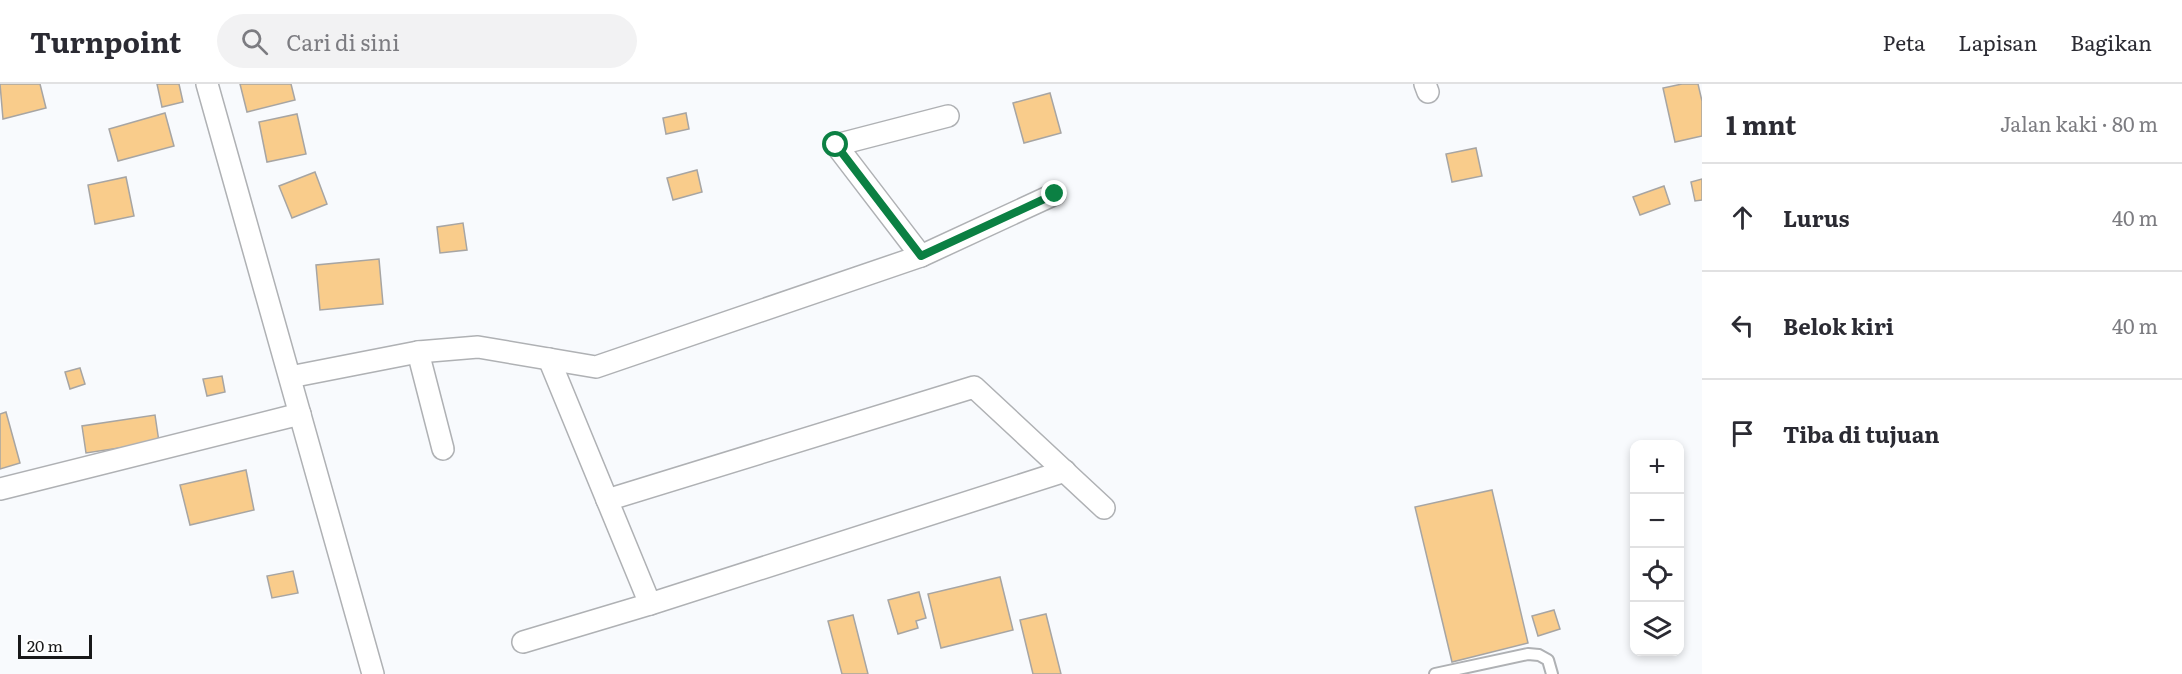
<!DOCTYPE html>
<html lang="id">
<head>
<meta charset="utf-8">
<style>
  :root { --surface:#fff; --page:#f2f2f3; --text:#2b2b33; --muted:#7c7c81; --line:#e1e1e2 }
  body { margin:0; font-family:Literata,serif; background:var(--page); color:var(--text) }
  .controls { position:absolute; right:18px; bottom:18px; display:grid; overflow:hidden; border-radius:12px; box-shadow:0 3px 9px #0003 }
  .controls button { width:54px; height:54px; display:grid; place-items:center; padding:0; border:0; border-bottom:2px solid var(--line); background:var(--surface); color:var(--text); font:30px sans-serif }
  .scale { position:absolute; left:18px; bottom:15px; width:74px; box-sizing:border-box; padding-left:6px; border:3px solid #181819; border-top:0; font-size:16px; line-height:21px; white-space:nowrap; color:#181819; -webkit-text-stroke:4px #fff; paint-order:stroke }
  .stop { position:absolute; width:18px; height:18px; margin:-14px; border:4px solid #0b8043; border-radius:50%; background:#fff }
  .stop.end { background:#0b8043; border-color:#fff; box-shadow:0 2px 6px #0008 }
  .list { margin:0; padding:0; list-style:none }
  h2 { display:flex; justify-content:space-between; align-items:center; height:78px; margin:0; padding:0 24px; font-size:26px }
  h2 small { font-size:20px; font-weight:400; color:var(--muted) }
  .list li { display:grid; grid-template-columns:39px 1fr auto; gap:18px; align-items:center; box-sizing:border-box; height:108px; padding:0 24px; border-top:2px solid var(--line) }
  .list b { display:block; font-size:22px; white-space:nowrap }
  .list em { font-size:20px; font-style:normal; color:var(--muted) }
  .icon { flex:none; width:33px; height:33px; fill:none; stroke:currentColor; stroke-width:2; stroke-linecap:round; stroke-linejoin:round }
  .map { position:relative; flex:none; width:1702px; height:590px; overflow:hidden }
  header { display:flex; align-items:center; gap:36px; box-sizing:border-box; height:84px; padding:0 30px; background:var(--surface); border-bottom:2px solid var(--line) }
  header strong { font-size:28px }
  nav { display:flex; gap:33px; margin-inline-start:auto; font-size:21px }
  .search { width:420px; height:54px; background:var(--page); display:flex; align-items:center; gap:15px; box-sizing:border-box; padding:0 21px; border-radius:33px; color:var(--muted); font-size:22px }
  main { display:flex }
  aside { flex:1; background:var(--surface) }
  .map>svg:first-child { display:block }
  .building { fill:#f9cc8b; stroke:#a7a5a3; stroke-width:1.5 }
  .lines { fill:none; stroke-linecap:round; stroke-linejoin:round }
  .lane-casing { stroke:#afb1b4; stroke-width:14 }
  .street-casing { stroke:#afb1b4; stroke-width:24 }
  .lane { stroke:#fff; stroke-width:10 }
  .street { stroke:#fff; stroke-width:21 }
  .route { stroke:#0b8043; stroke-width:8 }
</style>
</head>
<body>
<header>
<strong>Turnpoint</strong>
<div class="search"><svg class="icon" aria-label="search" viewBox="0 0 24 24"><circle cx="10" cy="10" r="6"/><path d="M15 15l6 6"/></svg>Cari di sini</div>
<nav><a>Peta</a><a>Lapisan</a><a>Bagikan</a></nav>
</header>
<main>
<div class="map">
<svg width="1702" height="590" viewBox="0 0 1702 590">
  <rect width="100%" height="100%" fill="#f8fafd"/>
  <g class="building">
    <polygon points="0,0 40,0 46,24 3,35"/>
    <polygon points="157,0 179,0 183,18 162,23"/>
    <polygon points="240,0 291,0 295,16 247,28"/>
    <polygon points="1682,0 1698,0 1702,17 1702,52 1675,58 1663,4"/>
    <polygon points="1050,9 1061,49 1024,59 1013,19"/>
    <polygon points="165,29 174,62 118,77 109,45"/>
    <polygon points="686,29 689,45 666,50 663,34"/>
    <polygon points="297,30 306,70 267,78 259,38"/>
    <polygon points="1476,64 1482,92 1452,98 1446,70"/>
    <polygon points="697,86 702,108 673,116 667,94"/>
    <polygon points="315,88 327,120 292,134 279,102"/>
    <polygon points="126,93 134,132 95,140 88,101"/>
    <polygon points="1702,95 1702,116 1695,117 1691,98"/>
    <polygon points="1664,102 1670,120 1640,131 1633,113"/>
    <polygon points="463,139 467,166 440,169 437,143"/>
    <polygon points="379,175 383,220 320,226 316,181"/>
    <polygon points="80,284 85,300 70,305 65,288"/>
    <polygon points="222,292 225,308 207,312 203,295"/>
    <polygon points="6,328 20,379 0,385 0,330"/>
    <polygon points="155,331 159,358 86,369 82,342"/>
    <polygon points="246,386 254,426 190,441 180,401"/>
    <polygon points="1492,406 1528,559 1452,578 1415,423"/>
    <polygon points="293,487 298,509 272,514 267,492"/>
    <polygon points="1000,493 1013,546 941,564 928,510"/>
    <polygon points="919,508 926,534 916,537 918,544 898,550 888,516"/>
    <polygon points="1554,526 1560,545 1538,552 1532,532"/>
    <polygon points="1046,530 1061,590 1033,590 1020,536"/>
    <polygon points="853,531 868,590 842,590 828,537"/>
  </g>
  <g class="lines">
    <defs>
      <polyline id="lane" points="1435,590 1528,570 1539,571 1548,576 1552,590"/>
      <g id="street">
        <polyline points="207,0 373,590"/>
        <polyline points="1425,0 1428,8"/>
        <polyline points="921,172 1055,110"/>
        <polyline points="418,268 443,365"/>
        <polyline points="290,293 418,268 478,263 596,283 921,172 836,61 948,32"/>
        <polyline points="0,405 300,330"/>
        <polyline points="607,416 974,303 1104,424"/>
        <polyline points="650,520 1065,387"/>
        <polyline points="523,558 650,520 549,275"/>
      </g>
    </defs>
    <use href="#lane" class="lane-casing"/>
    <use href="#street" class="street-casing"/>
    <use href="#lane" class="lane"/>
    <use href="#street" class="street"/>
  </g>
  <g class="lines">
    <polyline class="route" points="836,61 921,172 1055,110"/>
  </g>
</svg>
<div class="controls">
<button>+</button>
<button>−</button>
<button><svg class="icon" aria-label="locate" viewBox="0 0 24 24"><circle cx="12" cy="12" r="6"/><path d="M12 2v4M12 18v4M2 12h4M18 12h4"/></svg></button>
<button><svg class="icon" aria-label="layers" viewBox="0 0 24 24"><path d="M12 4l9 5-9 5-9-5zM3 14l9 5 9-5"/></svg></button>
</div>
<div class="scale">20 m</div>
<div class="stop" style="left:836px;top:61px"></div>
<div class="stop end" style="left:1055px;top:110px"></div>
</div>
<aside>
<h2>1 mnt<small>Jalan kaki · 80 m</small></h2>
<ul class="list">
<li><svg class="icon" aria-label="ahead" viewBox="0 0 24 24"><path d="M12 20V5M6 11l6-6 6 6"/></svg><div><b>Lurus</b></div><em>40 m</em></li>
<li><svg class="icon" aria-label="left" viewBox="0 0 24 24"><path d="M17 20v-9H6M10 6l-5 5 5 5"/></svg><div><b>Belok kiri</b></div><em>40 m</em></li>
<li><svg class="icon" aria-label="arrive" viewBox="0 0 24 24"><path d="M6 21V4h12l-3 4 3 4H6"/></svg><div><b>Tiba di tujuan</b></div></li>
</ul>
</aside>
</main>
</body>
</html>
